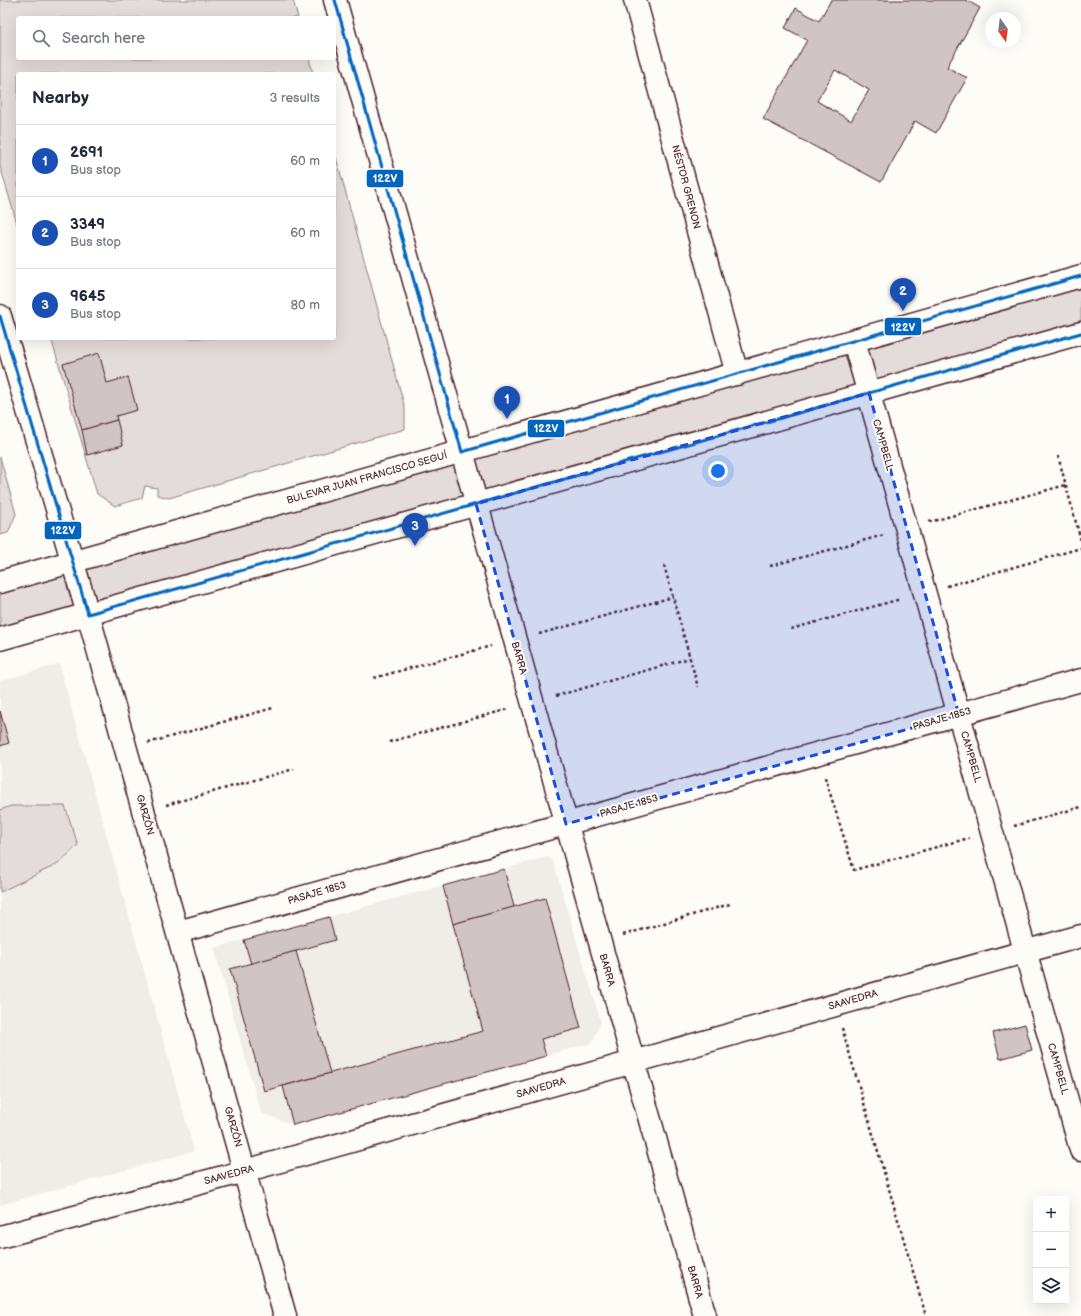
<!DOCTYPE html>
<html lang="en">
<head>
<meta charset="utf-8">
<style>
  :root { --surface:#fff; --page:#f6f6f7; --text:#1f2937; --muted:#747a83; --line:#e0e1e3; --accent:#0f766e }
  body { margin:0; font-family:"Balsamiq Sans",sans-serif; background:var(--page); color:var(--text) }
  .controls { position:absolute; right:12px; bottom:12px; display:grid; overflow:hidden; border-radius:4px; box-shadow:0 4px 16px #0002 }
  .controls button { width:36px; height:36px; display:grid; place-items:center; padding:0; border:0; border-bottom:1px solid var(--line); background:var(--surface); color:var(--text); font:20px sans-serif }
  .compass { position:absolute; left:985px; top:12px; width:36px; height:36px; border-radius:50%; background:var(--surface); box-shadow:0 4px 16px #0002; rotate:166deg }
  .you { position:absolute; left:718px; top:471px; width:14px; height:14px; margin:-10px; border:3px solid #fff; border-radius:50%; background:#1a73e8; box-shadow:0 0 0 6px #1a73e833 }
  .badge { display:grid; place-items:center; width:26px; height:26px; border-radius:50%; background:var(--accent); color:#fff; font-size:13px; font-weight:700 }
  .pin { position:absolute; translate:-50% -33px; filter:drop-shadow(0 1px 2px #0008) }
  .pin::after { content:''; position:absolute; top:21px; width:14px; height:12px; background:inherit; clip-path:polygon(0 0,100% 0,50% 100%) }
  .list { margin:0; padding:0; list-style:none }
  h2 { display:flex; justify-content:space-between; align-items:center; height:52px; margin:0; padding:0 16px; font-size:17px }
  h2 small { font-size:13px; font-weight:400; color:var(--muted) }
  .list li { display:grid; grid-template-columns:26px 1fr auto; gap:12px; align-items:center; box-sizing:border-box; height:72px; padding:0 16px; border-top:1px solid var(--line) }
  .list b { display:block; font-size:15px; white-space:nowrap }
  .list p { margin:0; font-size:13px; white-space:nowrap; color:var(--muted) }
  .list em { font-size:13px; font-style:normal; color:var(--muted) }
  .icon { flex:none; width:22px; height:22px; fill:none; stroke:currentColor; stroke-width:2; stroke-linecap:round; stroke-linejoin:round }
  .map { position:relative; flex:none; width:1081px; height:1316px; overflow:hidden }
  .search { position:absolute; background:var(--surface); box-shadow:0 4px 16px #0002; left:16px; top:16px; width:320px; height:44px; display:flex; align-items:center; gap:10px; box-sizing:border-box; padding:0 14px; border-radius:4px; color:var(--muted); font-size:15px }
  .panel { position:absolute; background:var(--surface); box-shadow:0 4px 16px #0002; left:16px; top:72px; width:320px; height:268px; border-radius:4px }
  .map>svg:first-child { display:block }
  .built { fill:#f0ece8 }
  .green { fill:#e3dcda; stroke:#967e82 }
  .building { fill:#d0c5c4; stroke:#4a1f2b; fill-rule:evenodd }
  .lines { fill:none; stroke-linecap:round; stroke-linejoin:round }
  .minor-casing { stroke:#4a1f2b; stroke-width:25 }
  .major-casing { stroke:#4a1f2b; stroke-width:25 }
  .path { stroke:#4a1f2b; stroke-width:2.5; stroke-dasharray:3 3; stroke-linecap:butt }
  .minor { stroke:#fdfcf7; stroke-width:22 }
  .major { stroke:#fdfcf7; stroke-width:22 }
  .bus-1-casing { stroke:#fdfcf7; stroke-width:6 }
  .bus-1 { stroke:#0065bd; stroke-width:3 }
  .marked { fill:#1d4ed8; fill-opacity:0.2; stroke:#1d4ed8; stroke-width:3; stroke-dasharray:8 5; stroke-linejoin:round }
  .labels { text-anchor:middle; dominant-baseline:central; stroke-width:4; stroke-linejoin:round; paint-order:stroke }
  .street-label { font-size:10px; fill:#4a1f2b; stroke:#fdfcf7 }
  .line-badge { stroke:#fdfcf7; stroke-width:1.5 }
  .badge-label { font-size:11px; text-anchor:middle; font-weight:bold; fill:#fff }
</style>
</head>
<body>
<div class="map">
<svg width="1081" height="1316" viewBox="0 0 1081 1316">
  <rect width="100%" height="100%" fill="#fdfcf7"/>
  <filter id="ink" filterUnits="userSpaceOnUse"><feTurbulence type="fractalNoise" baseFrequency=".025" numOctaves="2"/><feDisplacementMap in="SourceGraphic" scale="8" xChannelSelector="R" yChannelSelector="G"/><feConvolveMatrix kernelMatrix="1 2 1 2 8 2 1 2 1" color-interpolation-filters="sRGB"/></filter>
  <g filter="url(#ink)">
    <g class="built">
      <polygon points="59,664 194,1151 0,1205 0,681"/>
      <polygon points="548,857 553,861 601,1023 591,1043 293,1125 261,1113 214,948"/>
    </g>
    <g class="green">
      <polygon points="0,0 293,0 298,18 18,18 18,58 309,58 313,74 18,74 18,227 0,166"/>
      <polygon points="334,150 405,408 405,429 169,498 157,495 157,488 145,486 142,498 115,506 97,494 51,338 334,338"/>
      <polygon points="1081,276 1081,333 0,639 0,582"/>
      <polygon points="0,457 16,514 8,533 0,535"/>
      <polygon points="11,806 65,806 78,845 58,864 0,892 0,810"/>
    </g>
    <g class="building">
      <path d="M831 0H966L980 8 947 67 967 78 936 133 915 121 881 182 763 119 807 40 785 28 796 8 819 21ZM835 70 869 90 851 121 817 101Z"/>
      <polygon points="99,353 107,383 128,377 137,410 116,416 117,420 82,430 63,364"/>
      <polygon points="117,420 123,445 87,455 82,430"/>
      <polygon points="0,711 9,743 0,746"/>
      <polygon points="504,869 514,907 453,924 443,886"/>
      <polygon points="545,898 581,1028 541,1039 546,1056 293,1125 283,1086 483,1031 453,924"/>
      <polygon points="329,917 335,940 251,964 244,940"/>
      <polygon points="296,951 330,1073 264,1091 230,969"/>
      <polygon points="1025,1024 1032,1050 1000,1059 993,1033"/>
    </g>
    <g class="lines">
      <defs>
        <g id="minor">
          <polyline points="335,0 705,1316"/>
          <polyline points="635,0 737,374"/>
          <polyline points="0,316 88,614 285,1316"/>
          <polyline points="854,341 1081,1150"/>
          <polyline points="178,932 1081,680"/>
          <polyline points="0,1237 245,1171 1081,936"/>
        </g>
        <g id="major">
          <polyline points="0,582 1081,276"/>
          <polyline points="0,639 1081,333"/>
        </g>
      </defs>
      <use href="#minor" class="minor-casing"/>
      <use href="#major" class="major-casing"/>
      <g class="path">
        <polyline points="1058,456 1081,541"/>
        <polyline points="929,522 1066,485"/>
        <polyline points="664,565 698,687"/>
        <polyline points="770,566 884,535"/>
        <polyline points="947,586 1081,548"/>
        <polyline points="791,629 901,599"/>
        <polyline points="539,634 673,597"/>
        <polyline points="374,678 491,646"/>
        <polyline points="556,696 690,658"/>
        <polyline points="389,742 509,709"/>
        <polyline points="148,743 273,708"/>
        <polyline points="825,777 854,870 969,838"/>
        <polyline points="166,805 294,769"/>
        <polyline points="1014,826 1081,807"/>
        <polyline points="623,935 730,904"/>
        <polyline points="842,1028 926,1316"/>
      </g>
      <use href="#minor" class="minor"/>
      <use href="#major" class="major"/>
      <defs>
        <g id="bus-1">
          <polyline points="335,0 462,452 1081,276"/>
          <polyline points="0,316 88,614 1081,333"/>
        </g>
      </defs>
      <use href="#bus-1" class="bus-1-casing"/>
      <use href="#bus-1" class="bus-1"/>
    </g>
  </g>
  <path class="marked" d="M869 393 959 715 566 824 476 504Z"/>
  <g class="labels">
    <g class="street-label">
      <text transform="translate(686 187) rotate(75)">NÉSTOR GRENON</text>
      <text transform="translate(883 445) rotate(74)">CAMPBELL</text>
      <text transform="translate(367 478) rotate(-16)">BULEVAR JUAN FRANCISCO SEGUÍ</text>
      <text transform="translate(519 658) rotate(74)">BARRA</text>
      <text transform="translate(942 719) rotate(-16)">PASAJE 1853</text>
      <text transform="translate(971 757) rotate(74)">CAMPBELL</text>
      <text transform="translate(629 806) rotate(-16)">PASAJE 1853</text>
      <text transform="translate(145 815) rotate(74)">GARZÓN</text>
      <text transform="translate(317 893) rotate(-16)">PASAJE 1853</text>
      <text transform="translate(607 970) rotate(74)">BARRA</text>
      <text transform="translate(853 1000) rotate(-16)">SAAVEDRA</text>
      <text transform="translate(1058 1069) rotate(74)">CAMPBELL</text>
      <text transform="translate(541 1088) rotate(-16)">SAAVEDRA</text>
      <text transform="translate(233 1127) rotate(74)">GARZÓN</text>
      <text transform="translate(229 1175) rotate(-15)">SAAVEDRA</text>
      <text transform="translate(695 1282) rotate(74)">BARRA</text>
    </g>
  </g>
  <g class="line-badge">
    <rect x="366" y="169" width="38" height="19" rx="4" fill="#0065bd"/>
    <rect x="884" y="317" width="38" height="19" rx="4" fill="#0065bd"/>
    <rect x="527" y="419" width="38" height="19" rx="4" fill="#0065bd"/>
    <rect x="44" y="521" width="38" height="19" rx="4" fill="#0065bd"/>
  </g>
  <g class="badge-label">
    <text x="385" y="182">122V</text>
    <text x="903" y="331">122V</text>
    <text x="546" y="432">122V</text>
    <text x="63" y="534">122V</text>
  </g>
</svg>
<div class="controls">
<button>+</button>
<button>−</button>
<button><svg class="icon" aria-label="layers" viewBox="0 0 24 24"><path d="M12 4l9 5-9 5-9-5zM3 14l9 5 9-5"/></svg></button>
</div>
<svg class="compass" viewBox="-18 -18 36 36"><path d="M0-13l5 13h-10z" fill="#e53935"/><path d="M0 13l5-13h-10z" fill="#747a83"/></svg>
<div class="you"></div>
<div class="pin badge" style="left:507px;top:419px;background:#1a4fb4">1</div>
<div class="pin badge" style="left:903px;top:311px;background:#1a4fb4">2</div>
<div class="pin badge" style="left:415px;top:546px;background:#1a4fb4">3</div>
<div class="search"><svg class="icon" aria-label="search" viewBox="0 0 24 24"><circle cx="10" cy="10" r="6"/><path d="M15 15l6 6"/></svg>Search here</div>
<section class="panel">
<h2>Nearby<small>3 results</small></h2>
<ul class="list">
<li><span class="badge" style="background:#1a4fb4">1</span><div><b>2691</b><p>Bus stop</p></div><em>60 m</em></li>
<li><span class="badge" style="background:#1a4fb4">2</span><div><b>3349</b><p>Bus stop</p></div><em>60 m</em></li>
<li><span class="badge" style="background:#1a4fb4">3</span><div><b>9645</b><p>Bus stop</p></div><em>80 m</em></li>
</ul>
</section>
</div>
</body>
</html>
